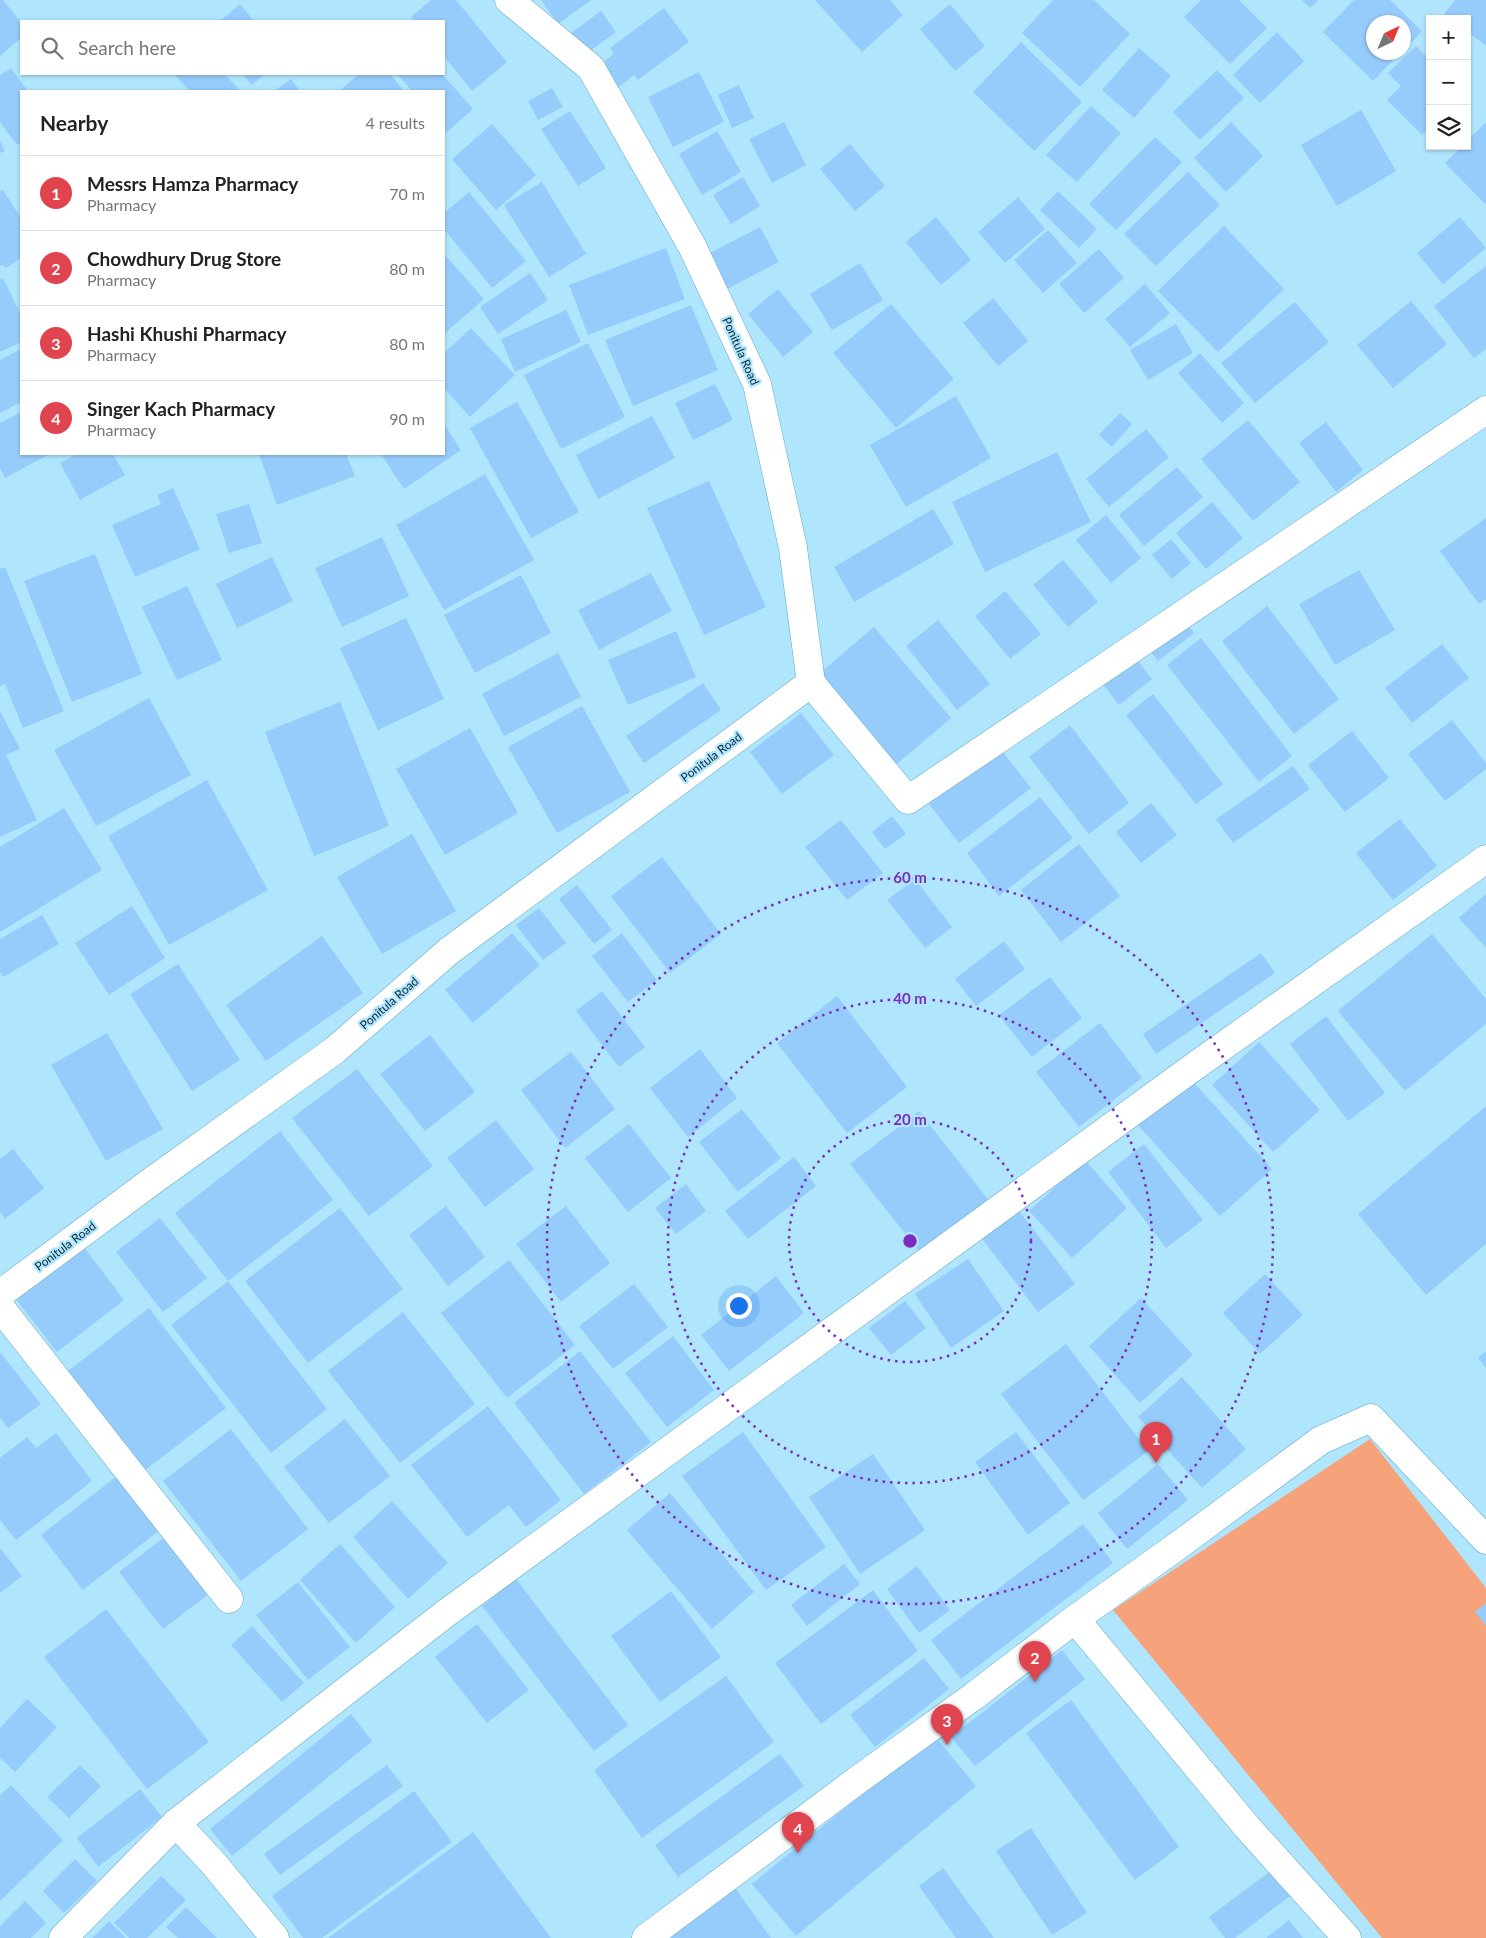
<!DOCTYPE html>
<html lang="en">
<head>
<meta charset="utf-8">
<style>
  :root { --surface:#fff; --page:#f6f6f6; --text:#222; --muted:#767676; --line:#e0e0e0; --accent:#a94804 }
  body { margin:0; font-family:Lato,sans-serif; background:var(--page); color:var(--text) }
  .controls { position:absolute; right:15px; top:15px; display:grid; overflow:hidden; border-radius:0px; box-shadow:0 1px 4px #0004 }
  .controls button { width:45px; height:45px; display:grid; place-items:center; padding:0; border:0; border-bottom:1px solid var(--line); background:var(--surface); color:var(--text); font:25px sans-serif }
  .compass { position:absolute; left:1366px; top:15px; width:45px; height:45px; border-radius:50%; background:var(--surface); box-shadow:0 1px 4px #0004; rotate:44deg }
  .you { position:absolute; left:738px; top:1305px; width:18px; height:18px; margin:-12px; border:4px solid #fff; border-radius:50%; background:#1a73e8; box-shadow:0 0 0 8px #1a73e833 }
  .badge { display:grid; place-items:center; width:32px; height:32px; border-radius:50%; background:var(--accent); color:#fff; font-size:16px; font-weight:700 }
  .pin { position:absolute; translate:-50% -41px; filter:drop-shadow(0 1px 2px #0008) }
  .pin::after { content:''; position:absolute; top:26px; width:18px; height:15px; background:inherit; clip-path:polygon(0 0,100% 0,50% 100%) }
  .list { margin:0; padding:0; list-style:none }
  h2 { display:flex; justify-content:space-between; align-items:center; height:65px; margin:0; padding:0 20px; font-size:21px }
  h2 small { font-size:16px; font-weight:400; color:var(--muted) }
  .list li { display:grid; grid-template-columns:32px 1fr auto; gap:15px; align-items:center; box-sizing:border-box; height:75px; padding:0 20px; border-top:1px solid var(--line) }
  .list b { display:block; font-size:19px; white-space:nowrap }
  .list p { margin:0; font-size:16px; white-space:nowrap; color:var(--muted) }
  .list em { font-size:16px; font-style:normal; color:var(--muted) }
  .icon { flex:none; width:28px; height:28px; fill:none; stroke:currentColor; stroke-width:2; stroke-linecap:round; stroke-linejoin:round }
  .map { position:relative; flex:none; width:1486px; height:1938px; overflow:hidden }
  .search { position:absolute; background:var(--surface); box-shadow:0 1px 4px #0004; left:20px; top:20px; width:425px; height:55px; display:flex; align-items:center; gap:12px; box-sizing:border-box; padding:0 18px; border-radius:0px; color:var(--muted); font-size:19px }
  .panel { position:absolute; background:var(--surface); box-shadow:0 1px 4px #0004; left:20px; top:90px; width:425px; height:365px; border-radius:0px }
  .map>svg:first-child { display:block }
  .green { fill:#f6a37b }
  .building { fill:#96ccfc }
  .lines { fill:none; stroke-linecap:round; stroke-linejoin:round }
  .minor-casing { stroke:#63a9c5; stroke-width:29 }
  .minor { stroke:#fff; stroke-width:28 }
  .ring { fill:none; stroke:#7b2cbf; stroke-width:2.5; stroke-dasharray:2.5 5 }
  .labels { text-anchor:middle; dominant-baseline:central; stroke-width:4.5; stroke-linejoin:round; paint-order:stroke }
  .street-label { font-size:12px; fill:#092732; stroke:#afe6fe }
  .centre { fill:#7b2cbf; stroke:#afe6fe; stroke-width:2.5 }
  .ring-label { font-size:15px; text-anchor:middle; font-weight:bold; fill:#7b2cbf; stroke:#afe6fe; stroke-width:4.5; stroke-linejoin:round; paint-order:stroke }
</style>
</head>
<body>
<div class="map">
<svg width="1486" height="1938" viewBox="0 0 1486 1938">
  <rect width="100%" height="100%" fill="#afe6fe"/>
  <polygon class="green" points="1370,1439 1486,1588 1486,1938 1382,1938 1113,1610"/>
  <g class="building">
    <polygon points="0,0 3,0 21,22 21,38 0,56"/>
    <polygon points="431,0 456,0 507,62 472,91 444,56 444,21 415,21 411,17"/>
    <polygon points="541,0 591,0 558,24"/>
    <polygon points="815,0 890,0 903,15 862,52"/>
    <polygon points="1053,0 1094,0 1130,34 1080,87 1022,33"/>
    <polygon points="1201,0 1239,0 1267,28 1230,64 1184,17"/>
    <polygon points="1302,0 1318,0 1310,8"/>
    <polygon points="1354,0 1390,0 1422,31 1404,50 1404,22 1374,22 1374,52 1401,52 1373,81 1323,32"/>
    <polygon points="1455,0 1486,0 1486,46 1467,31 1467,19 1451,19 1444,14"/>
    <polygon points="240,4 254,21 220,21"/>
    <polygon points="950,4 985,46 955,71 920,29"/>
    <polygon points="664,8 689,42 638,80 634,75 616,89 598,66 614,54 610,48"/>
    <polygon points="601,11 616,32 586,54 571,33"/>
    <polygon points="1277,32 1304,61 1260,103 1233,75"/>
    <polygon points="1021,42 1082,102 1034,151 973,92"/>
    <polygon points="1416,46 1430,60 1430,128 1422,135 1387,100 1401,86 1388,73"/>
    <polygon points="1139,48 1171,76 1134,118 1102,90"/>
    <polygon points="11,68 28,91 21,91 21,142 17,145 0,122 0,75"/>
    <polygon points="1217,70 1244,98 1200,140 1173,112"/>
    <polygon points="699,72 724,122 673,147 648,97"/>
    <polygon points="174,74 224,74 241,91 190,91"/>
    <polygon points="242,74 265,74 252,85"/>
    <polygon points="359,74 390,74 404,91 339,91"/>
    <polygon points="397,74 442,74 473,109 447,132 444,128 444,91 412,91"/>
    <polygon points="291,79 300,91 274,91"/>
    <polygon points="739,85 754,118 732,128 718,95"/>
    <polygon points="552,88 563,107 538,120 528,101"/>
    <polygon points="1091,106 1121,133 1077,182 1046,155"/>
    <polygon points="1361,110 1396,171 1337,206 1301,145"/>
    <polygon points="570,111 606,168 578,186 541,129"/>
    <polygon points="784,122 806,165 772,183 749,139"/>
    <polygon points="1231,122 1263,156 1226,192 1194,158"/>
    <polygon points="1486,122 1486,205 1445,163 1462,146 1467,146 1467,141"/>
    <polygon points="492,124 536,175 496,210 452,159"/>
    <polygon points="717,131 741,172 702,195 679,154"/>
    <polygon points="1155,137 1182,162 1116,230 1089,204"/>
    <polygon points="0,141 5,151 0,153"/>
    <polygon points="850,144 885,186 855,211 820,169"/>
    <polygon points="1188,172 1220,205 1156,266 1124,234"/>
    <polygon points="743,177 760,206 731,224 713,195"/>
    <polygon points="542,182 586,254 549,277 504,205"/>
    <polygon points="3,190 21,218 21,258 6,268 3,265 0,266 0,191"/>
    <polygon points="1058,191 1097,229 1079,248 1040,210"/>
    <polygon points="469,192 526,261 492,288 444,229 444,213"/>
    <polygon points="1018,197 1045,229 1005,263 978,232"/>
    <polygon points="936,217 971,260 941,285 906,242"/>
    <polygon points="1460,217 1486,248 1443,284 1417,253"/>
    <polygon points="1224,226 1284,289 1218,352 1158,291"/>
    <polygon points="760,227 779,262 727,289 708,254"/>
    <polygon points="1048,230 1077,263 1043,293 1014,260"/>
    <polygon points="666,248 685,299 588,335 569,285"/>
    <polygon points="1099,249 1124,278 1084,313 1059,284"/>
    <polygon points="444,254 484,299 444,334"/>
    <polygon points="860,263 883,300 832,330 810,294"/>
    <polygon points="1486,266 1486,349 1474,358 1434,306"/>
    <polygon points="530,273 548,300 498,334 480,307"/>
    <polygon points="3,278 21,315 21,342 0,352 0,279"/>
    <polygon points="1145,284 1170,313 1130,347 1105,319"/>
    <polygon points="778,289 813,332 783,357 748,314"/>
    <polygon points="993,298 1028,341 998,366 963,323"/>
    <polygon points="1411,301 1447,344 1393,388 1357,345"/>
    <polygon points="1295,302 1329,342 1255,403 1221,363"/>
    <polygon points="891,304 954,379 896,428 833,353"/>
    <polygon points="691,305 718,370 633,406 605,340"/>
    <polygon points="566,310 581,342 515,372 501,339"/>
    <polygon points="1176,324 1193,353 1148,380 1130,350"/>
    <polygon points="471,328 515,375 470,417 444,388 444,353"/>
    <polygon points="588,343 625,417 561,449 524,375"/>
    <polygon points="21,349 21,402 0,413 0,360"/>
    <polygon points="1200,353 1244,403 1222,423 1178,373"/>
    <polygon points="715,384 733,420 693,440 675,403"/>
    <polygon points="956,396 991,458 906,507 870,445"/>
    <polygon points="517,402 579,512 531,538 470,428"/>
    <polygon points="21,412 21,454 50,454 5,478 0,468 0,423"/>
    <polygon points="1120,413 1132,424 1112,447 1099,435"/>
    <polygon points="652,416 675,458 598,499 576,455"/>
    <polygon points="1248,420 1300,482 1253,521 1201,459"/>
    <polygon points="1326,422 1363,470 1336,492 1299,443"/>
    <polygon points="444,424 461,450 404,489 381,454 444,454"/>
    <polygon points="1146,429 1169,457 1109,507 1086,479"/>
    <polygon points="1057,452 1091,522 985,572 952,502"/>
    <polygon points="77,454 113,454 125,475 80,500 60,463"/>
    <polygon points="259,454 346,454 355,476 277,505"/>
    <polygon points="1177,467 1203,497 1144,546 1119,515"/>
    <polygon points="485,474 534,560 444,610 396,525"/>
    <polygon points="709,481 766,607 704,635 647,508"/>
    <polygon points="173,488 200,549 135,577 112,525 161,504 157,495"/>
    <polygon points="1212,502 1243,538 1206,569 1176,533"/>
    <polygon points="249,504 262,543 229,553 216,514"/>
    <polygon points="933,509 954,544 854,602 834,567"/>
    <polygon points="1106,515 1141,558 1111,583 1076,540"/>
    <polygon points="1486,518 1486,599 1479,604 1440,551"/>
    <polygon points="382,537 409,596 342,627 315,568"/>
    <polygon points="1171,539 1191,563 1172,579 1152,555"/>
    <polygon points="95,554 142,674 72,702 24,581"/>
    <polygon points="272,557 293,601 237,628 216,584"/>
    <polygon points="1063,560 1098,602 1068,627 1033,585"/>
    <polygon points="5,567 64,711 23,728 5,684 0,686 0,569"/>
    <polygon points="1359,570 1395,630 1335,665 1299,604"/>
    <polygon points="651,573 672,611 599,650 578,610"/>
    <polygon points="521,575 551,633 475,673 444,615"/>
    <polygon points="187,586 222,660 177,680 142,607"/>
    <polygon points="1005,591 1041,634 1010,659 975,616"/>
    <polygon points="1267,606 1339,699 1294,734 1222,641"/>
    <polygon points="1176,609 1194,633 1158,661 1139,637"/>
    <polygon points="406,618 444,699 378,730 340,648"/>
    <polygon points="938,620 990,684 957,710 906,646"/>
    <polygon points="874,627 951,718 891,769 814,678"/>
    <polygon points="676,631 696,677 628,705 608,660"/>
    <polygon points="1201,638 1292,756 1259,782 1167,665"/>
    <polygon points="1442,644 1469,678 1412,723 1385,688"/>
    <polygon points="1128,648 1152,679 1119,705 1095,674"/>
    <polygon points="558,653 581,697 504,736 482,694"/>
    <polygon points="703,683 721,710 644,763 626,736"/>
    <polygon points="1153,694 1223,784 1196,804 1126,715"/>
    <polygon points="149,698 191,775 96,826 54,750"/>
    <polygon points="340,702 389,826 314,856 265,732"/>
    <polygon points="582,706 630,792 557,833 508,747"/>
    <polygon points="0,711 20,749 6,755 37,820 0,837"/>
    <polygon points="801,713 834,755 782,794 750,752"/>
    <polygon points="1452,720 1486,763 1486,769 1445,801 1408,754"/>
    <polygon points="1070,725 1129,803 1089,834 1029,757"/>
    <polygon points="470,728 518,813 445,855 396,769"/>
    <polygon points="1352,731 1389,778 1345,812 1308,765"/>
    <polygon points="993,739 1031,788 959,843 922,795"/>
    <polygon points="1293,766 1310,789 1233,843 1216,819"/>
    <polygon points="207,780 268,890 169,945 108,836"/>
    <polygon points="1040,797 1073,838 999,896 967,853"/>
    <polygon points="1151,803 1177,835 1141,863 1116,832"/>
    <polygon points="64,808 102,870 0,932 0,847"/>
    <polygon points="892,816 906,834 885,849 872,832"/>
    <polygon points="1400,819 1437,866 1393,900 1356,853"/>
    <polygon points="841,820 883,873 847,900 805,847"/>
    <polygon points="412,834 456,911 382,954 337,877"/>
    <polygon points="1079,844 1120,896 1061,942 1021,890"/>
    <polygon points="662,857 721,934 670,973 611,896"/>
    <polygon points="915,879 952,927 925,948 887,900"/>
    <polygon points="577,885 612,930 594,944 559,899"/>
    <polygon points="1486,894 1486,948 1459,918"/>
    <polygon points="132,906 165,958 109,995 75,943"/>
    <polygon points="539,908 566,943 543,960 516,925"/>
    <polygon points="42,915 59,944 3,977 0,972 0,939"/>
    <polygon points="512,933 540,965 473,1023 445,990"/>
    <polygon points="622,933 657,980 628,1002 592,956"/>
    <polygon points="1432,934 1486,999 1486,1024 1405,1091 1338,1011"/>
    <polygon points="322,936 363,993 266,1061 226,1005"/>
    <polygon points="1004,941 1025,969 976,1006 955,979"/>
    <polygon points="1261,953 1275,973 1156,1054 1143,1034"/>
    <polygon points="178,964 240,1060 192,1091 130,994"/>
    <polygon points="1050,977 1082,1018 1032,1057 999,1015"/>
    <polygon points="602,991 645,1047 619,1067 576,1011"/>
    <polygon points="837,996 907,1087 847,1133 777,1043"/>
    <polygon points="1326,1016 1385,1093 1348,1121 1290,1044"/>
    <polygon points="1100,1023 1142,1078 1079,1127 1036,1072"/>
    <polygon points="107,1033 163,1129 106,1161 51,1065"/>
    <polygon points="430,1035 475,1092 425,1131 380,1074"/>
    <polygon points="1259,1042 1320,1110 1273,1152 1212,1085"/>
    <polygon points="700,1049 737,1098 688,1137 650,1088"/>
    <polygon points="571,1052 615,1109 565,1148 521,1090"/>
    <polygon points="357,1069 433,1166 369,1216 292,1118"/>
    <polygon points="1188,1076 1272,1169 1220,1216 1136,1123"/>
    <polygon points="1486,1106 1486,1244 1426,1295 1358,1214"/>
    <polygon points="742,1109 781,1158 738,1192 699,1142"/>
    <polygon points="919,1111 990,1202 922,1255 850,1164"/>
    <polygon points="496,1120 534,1169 485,1207 447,1158"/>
    <polygon points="629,1124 671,1178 628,1212 585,1158"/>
    <polygon points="280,1131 333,1200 228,1281 175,1213"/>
    <polygon points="1144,1144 1203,1220 1166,1248 1108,1172"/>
    <polygon points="13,1149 44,1188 5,1219 0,1212 0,1159"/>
    <polygon points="794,1157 816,1186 748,1239 725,1211"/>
    <polygon points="1085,1160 1127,1208 1072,1258 1029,1211"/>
    <polygon points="686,1184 706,1211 676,1234 655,1208"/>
    <polygon points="446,1206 485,1257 448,1286 409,1235"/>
    <polygon points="566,1206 610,1263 561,1302 516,1244"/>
    <polygon points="340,1208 403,1289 308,1363 245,1281"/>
    <polygon points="1017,1208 1075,1284 1038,1312 980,1236"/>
    <polygon points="160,1218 207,1278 163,1312 116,1252"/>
    <polygon points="80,1242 124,1300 57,1352 12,1294"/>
    <polygon points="968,1259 1004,1311 951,1348 915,1294"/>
    <polygon points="509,1260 575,1345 507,1398 441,1313"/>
    <polygon points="1265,1274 1303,1315 1260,1354 1223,1313"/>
    <polygon points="776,1276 804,1313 729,1371 701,1335"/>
    <polygon points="228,1281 327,1409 271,1453 171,1325"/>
    <polygon points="634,1284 668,1327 613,1369 579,1326"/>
    <polygon points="1141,1298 1193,1355 1140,1403 1089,1346"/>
    <polygon points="905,1301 926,1328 891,1355 869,1328"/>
    <polygon points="149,1308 226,1408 140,1474 63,1375"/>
    <polygon points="403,1312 475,1404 400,1463 328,1371"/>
    <polygon points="673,1336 714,1390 667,1427 625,1373"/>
    <polygon points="1066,1344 1148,1451 1083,1500 1001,1394"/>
    <polygon points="580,1351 651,1442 584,1494 514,1403"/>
    <polygon points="1486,1351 1486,1368 1478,1358"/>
    <polygon points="0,1352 41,1404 8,1428 0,1418"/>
    <polygon points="1182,1377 1246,1449 1202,1488 1138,1417"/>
    <polygon points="488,1406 561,1500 526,1527 509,1505 467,1537 411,1465"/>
    <polygon points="345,1419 390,1476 329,1523 284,1467"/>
    <polygon points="231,1429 308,1529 241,1581 163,1481"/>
    <polygon points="743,1432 826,1547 766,1590 682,1476"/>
    <polygon points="1016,1432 1070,1503 1028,1535 975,1462"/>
    <polygon points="56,1433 92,1481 16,1540 0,1520 0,1458 27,1437 36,1448"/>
    <polygon points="873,1454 925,1530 860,1574 809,1497"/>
    <polygon points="1158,1464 1188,1500 1127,1549 1098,1513"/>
    <polygon points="117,1476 160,1530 83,1590 41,1535"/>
    <polygon points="670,1493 754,1592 712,1629 627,1530"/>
    <polygon points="392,1501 448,1563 408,1599 353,1537"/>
    <polygon points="1083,1524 1113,1563 961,1679 931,1640"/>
    <polygon points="166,1536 210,1593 163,1629 119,1572"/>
    <polygon points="340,1544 395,1607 356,1643 300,1580"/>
    <polygon points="0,1548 22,1576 0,1593"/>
    <polygon points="844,1564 860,1584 807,1626 791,1605"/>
    <polygon points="917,1566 950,1610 919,1633 887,1589"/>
    <polygon points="516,1579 628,1725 594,1751 482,1606"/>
    <polygon points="298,1582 350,1647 308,1680 256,1615"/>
    <polygon points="873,1590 918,1651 821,1724 775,1663"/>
    <polygon points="671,1591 721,1657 660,1702 611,1636"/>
    <polygon points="1486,1603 1486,1626 1475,1612"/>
    <polygon points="106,1609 209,1742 147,1789 44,1657"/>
    <polygon points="477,1624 529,1690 487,1723 435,1657"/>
    <polygon points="252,1626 304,1683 282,1702 231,1645"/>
    <polygon points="1062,1650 1085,1679 975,1766 951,1737"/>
    <polygon points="924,1658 949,1689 875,1747 850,1715"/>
    <polygon points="726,1676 774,1742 642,1838 594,1770"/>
    <polygon points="27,1699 57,1727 15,1772 0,1758 0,1728"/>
    <polygon points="1071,1700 1179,1847 1135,1880 1026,1733"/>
    <polygon points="351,1714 372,1741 232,1856 210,1829"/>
    <polygon points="934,1735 976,1786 796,1936 752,1884"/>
    <polygon points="780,1754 804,1786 678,1877 655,1845"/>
    <polygon points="80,1765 101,1786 69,1818 47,1797"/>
    <polygon points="387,1765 403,1786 280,1875 264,1854"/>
    <polygon points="11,1785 63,1840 0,1901 0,1795"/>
    <polygon points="140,1789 162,1817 98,1867 77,1838"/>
    <polygon points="414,1791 452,1842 322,1938 303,1938 272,1896"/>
    <polygon points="1031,1828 1087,1913 1052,1935 996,1851"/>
    <polygon points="473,1832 551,1938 328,1938"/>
    <polygon points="75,1859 97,1881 64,1913 43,1891"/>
    <polygon points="1276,1867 1294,1893 1235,1938 1225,1938 1209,1917"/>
    <polygon points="943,1868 994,1938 956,1938 919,1886"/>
    <polygon points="161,1876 186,1900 147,1938 129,1938 114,1923"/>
    <polygon points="735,1888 771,1938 665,1938"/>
    <polygon points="25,1901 46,1923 31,1938 0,1938 0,1926"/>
    <polygon points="186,1907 217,1938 178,1938 166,1927"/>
    <polygon points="1289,1920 1303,1938 1266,1938"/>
    <polygon points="109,1921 126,1938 92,1938"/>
  </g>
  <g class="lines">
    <defs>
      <g id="minor">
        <polyline points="509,0 591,68 692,246 757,384 793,548 811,683"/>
        <polyline points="811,683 908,800 1486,410"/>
        <polyline points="0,1294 152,1181 335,1050 449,951 811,683"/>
        <polyline points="0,1307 229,1599"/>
        <polyline points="1075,1619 1247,1827 1347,1938"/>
        <polyline points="176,1823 214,1864 275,1938"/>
        <polyline points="63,1938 176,1823 445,1614 1188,1071 1486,859"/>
        <polyline points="646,1938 859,1779 974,1696 1075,1619 1176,1547 1321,1440 1371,1418 1486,1540"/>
      </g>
    </defs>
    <use href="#minor" class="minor-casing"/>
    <use href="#minor" class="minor"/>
  </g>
  <g class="ring">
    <circle cx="910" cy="1241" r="121"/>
    <circle cx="910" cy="1241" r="242"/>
    <circle cx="910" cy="1241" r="363"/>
  </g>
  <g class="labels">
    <g class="street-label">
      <text transform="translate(741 351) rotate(66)">Ponitula Road</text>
      <text transform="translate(711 757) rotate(-37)">Ponitula Road</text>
      <text transform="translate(389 1003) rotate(-41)">Ponitula Road</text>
      <text transform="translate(65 1246) rotate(-37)">Ponitula Road</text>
    </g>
  </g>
  <circle cx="910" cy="1241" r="8" class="centre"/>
  <g class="ring-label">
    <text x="910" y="883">60 m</text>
    <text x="910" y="1004">40 m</text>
    <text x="910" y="1125">20 m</text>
  </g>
</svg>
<div class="controls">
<button>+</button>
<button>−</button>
<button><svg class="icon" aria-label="layers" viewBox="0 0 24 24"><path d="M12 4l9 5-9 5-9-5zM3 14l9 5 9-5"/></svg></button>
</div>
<svg class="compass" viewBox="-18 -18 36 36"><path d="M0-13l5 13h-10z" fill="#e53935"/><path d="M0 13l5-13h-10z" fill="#767676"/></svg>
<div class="you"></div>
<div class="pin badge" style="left:1156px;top:1463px;background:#e0444e">1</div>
<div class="pin badge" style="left:1035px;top:1682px;background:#e0444e">2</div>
<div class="pin badge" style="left:947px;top:1745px;background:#e0444e">3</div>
<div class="pin badge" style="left:798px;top:1853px;background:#e0444e">4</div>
<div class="search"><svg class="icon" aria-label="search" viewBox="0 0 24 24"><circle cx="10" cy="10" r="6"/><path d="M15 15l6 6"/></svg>Search here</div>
<section class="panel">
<h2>Nearby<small>4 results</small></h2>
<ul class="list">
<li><span class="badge" style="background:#e0444e">1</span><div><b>Messrs Hamza Pharmacy</b><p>Pharmacy</p></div><em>70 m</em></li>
<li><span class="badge" style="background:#e0444e">2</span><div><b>Chowdhury Drug Store</b><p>Pharmacy</p></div><em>80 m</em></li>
<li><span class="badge" style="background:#e0444e">3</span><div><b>Hashi Khushi Pharmacy</b><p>Pharmacy</p></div><em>80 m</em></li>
<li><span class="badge" style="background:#e0444e">4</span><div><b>Singer Kach Pharmacy</b><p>Pharmacy</p></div><em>90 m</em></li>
</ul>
</section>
</div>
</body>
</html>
